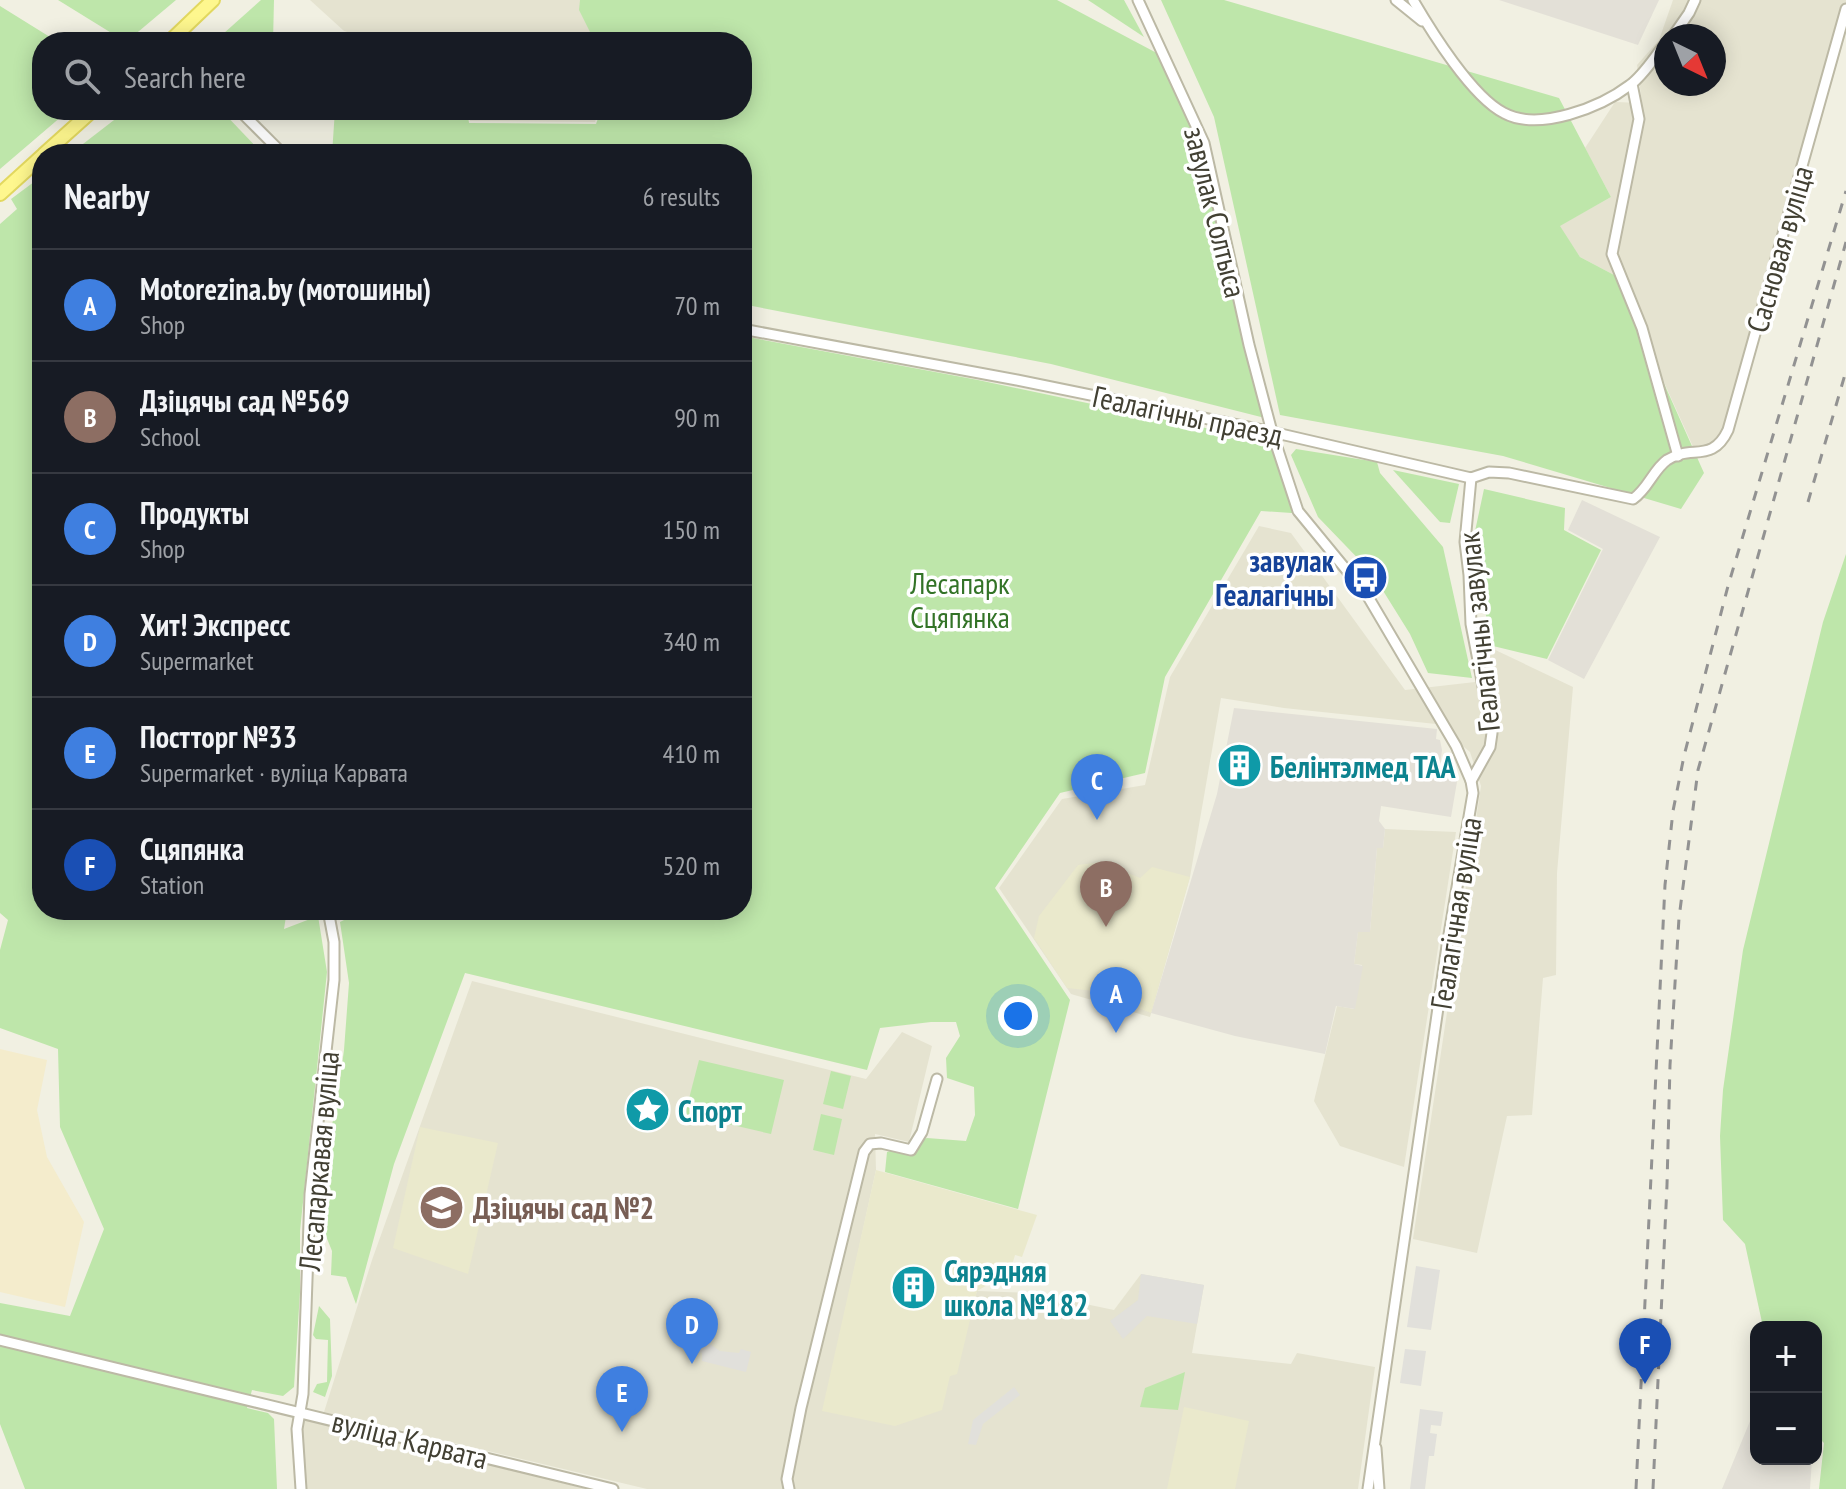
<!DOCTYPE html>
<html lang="en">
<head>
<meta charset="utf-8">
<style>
  :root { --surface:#171b24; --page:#20242c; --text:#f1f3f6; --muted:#9ea1a6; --line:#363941; --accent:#f96711 }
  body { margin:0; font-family:"PT Sans Narrow",sans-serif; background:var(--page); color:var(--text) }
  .controls { position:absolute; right:24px; bottom:24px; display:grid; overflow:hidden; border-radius:16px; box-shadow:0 4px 20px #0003 }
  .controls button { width:72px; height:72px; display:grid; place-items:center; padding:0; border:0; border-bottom:2px solid var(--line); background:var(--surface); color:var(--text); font:40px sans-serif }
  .compass { position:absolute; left:1654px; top:24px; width:72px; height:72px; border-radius:50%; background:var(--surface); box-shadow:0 4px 20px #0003; rotate:137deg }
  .you { position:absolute; left:1018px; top:1016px; width:28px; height:28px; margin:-20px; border:6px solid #fff; border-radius:50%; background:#1a73e8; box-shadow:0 0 0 12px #1a73e833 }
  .badge { display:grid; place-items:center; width:52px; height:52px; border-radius:50%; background:var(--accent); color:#fff; font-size:26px; font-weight:700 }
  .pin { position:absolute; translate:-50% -66px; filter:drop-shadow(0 2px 4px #0008) }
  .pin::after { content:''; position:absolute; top:42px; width:28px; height:24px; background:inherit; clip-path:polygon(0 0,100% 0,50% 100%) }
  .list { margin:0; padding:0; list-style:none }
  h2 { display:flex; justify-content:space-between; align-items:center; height:104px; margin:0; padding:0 32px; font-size:34px }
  h2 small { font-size:26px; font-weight:400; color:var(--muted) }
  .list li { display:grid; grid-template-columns:52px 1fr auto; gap:24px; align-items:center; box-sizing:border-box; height:112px; padding:0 32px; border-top:2px solid var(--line) }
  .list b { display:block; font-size:30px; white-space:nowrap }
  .list p { margin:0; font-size:26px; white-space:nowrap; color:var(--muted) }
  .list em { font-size:26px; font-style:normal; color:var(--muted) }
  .icon { flex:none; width:44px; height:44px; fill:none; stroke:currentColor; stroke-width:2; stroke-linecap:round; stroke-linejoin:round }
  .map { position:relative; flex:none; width:1846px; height:1489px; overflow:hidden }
  .search { position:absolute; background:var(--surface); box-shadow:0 4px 20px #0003; left:32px; top:32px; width:720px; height:88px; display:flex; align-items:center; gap:20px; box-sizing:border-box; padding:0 28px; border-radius:32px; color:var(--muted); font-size:30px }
  .panel { position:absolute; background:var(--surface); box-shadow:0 4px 20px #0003; left:32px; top:144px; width:720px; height:776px; border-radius:32px }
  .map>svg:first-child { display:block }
  .residential { fill:#e5e3d0; fill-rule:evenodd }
  .commercial { fill:#f4eccc }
  .industrial { fill:#e3e0d7 }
  .education { fill:#eae9cc }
  .green { fill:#bee6aa }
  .parking { fill:#e1e0db }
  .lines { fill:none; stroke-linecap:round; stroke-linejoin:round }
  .minor-casing { stroke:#bcb9a5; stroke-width:13 }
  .major-casing { stroke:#e2d85f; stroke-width:16 }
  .minor { stroke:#fff; stroke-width:9 }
  .major { stroke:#fef78e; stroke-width:12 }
  .rail { stroke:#929292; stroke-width:3; stroke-dasharray:10 10; stroke-linecap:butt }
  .labels { text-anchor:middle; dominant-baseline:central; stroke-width:7; stroke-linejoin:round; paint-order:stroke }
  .street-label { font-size:30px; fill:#424033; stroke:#fff }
  .transit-label { font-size:30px; font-weight:bold; fill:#164399; stroke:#fff; text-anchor:end }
  .park-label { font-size:30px; fill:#337327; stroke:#fff }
  .culture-label { font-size:30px; font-weight:bold; fill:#0d838f; stroke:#fff; text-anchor:start }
  .education-label { font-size:30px; font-weight:bold; fill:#785e54; stroke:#fff; text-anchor:start }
</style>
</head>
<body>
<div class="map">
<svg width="1846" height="1489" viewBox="0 0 1846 1489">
  <rect width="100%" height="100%" fill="#f1f0e2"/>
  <g class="residential">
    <polygon points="310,0 582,0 596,42 382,42 344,31"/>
    <path d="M1673 0H1846V32L1791 227 1727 440 1712 456 1695 451 1616 276 1580 257 1559 226 1611 197 1585 148 1615 102 1642 103 1637 65 1659 40ZM1666 36H1714V84H1666Z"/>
    <polygon points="469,110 599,110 595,122 470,121"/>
    <polygon points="1259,526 1291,533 1405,690 1475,682 1489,647 1573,687 1557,873 1556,975 1543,978 1532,1115 1507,1116 1477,1253 1413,1239 1481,786 1470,752 1436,724 1284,708 1221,698 1190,877 1150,1017 1071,994 999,888 1062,799 1145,785 1170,677"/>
    <polygon points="1385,829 1456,832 1404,1167 1340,1146 1314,1101 1337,1006 1354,1009 1362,965 1354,964 1358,931 1370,931 1377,848 1383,848"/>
    <polygon points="472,981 866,1079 902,1032 932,1046 909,1142 875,1134 876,1170 839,1339 950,1376 977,1291 1033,1293 1114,1310 1141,1274 1204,1285 1192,1353 1291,1364 1297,1353 1375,1367 1358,1489 647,1489 324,1412 372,1260"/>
    <polygon points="302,1419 587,1489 301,1489 299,1443"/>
  </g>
  <polygon class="commercial" points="0,1049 47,1060 37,1110 47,1157 84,1222 65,1307 0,1292"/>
  <g class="industrial">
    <polygon points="1499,0 1659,0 1638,45"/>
    <polygon points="1582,500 1660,537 1584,679 1548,660 1603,549 1568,530"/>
    <polygon points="1234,708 1437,729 1436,739 1440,740 1442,750 1439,773 1458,776 1451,817 1381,806 1379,821 1385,829 1383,848 1377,848 1370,932 1358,932 1354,964 1363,966 1355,1009 1336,1006 1325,1054 1235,1036 1151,1013 1217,794"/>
    <polygon points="1755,1409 1756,1459 1812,1459 1810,1489 1722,1489"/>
  </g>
  <g class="education">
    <polygon points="1101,862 1140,878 1152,867 1190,877 1151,1013 1095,991 1067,988 1034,938 1039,916 1078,865"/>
    <polygon points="420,1127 498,1143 468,1274 393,1248"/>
    <polygon points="876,1170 1037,1215 1022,1257 1015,1255 1010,1272 977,1291 957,1374 950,1376 942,1410 895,1426 822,1411"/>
    <polygon points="1184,1407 1249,1421 1235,1489 1167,1489"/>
  </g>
  <g class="green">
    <polygon points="58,0 176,0 126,42"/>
    <polygon points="261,0 274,0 273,42 214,42"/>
    <polygon points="580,0 1057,0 1168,59 1192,123 1265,418 1051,364 742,304 742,154 332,154 335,110 467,110 469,123 596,124 601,110 742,110 742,42 595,42 579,10"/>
    <polygon points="1088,0 1124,0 1144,37"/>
    <polygon points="1161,0 1224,0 1559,98 1611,197 1560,226 1580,257 1616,276 1704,473 1681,509 1503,456 1280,415 1214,117"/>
    <polygon points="0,6 58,42 42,42 42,110 69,110 0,169"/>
    <polygon points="127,110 221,110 263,154 70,154"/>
    <polygon points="42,176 42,910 287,910 284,929 318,916 327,972 300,1231 300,1292 294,1387 283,1396 252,1390 247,1408 268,1413 274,1419 277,1489 25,1489 0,1424 0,1303 70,1316 104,1229 60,1127 58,1049 0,1028 0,950 8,920 0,913 0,224 17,209 11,199"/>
    <polygon points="742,336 978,380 1277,443 1295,499 1306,514 1261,511 1165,677 1145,773 1060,793 995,888 1070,1000 1018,1209 885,1172 887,1152 927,1138 966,1141 975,1115 974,1087 947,1078 946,1058 960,1036 956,1022 931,1022 880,1028 867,1070 465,973 394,1164 356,1304 346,1277 331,1275 332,1251 322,1226 317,1188 322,1179 321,1163 336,1110 344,1050 349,983 340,922 356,914 356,910 742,910"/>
    <polygon points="1296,449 1377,462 1380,473 1443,547 1472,678 1428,673 1410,634 1372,573 1318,517 1291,455"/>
    <polygon points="1393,470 1459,484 1450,523 1440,522"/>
    <polygon points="1484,489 1565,508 1564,530 1601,550 1547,659 1493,646 1471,550"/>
    <polygon points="1846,554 1846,1489 1819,1489 1824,1443 1816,1435 1816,1327 1763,1327 1745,1244 1723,1220 1720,1136 1723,1090 1743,950 1823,622"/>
    <polygon points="699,1060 784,1080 771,1134 685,1114"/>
    <polygon points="831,1071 851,1076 843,1109 823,1104"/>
    <polygon points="821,1114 842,1119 834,1155 813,1150"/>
    <polygon points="319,1306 330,1319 332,1376 325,1397 313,1392 317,1384 327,1382 328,1340 316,1339 313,1335"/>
    <polygon points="1185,1372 1178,1410 1140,1407 1145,1388"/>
  </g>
  <g class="parking">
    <polygon points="1416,1266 1440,1270 1431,1330 1407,1327"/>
    <polygon points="1141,1274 1204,1285 1197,1324 1147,1316 1123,1339 1110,1321 1138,1300"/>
    <polygon points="681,1334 704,1340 720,1351 739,1353 741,1349 751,1352 746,1372 702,1361 702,1353 677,1345"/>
    <polygon points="1405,1349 1426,1351 1421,1386 1400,1383"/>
    <polygon points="1014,1387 1020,1395 983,1424 976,1445 968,1444 973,1420"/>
    <polygon points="1420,1409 1443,1412 1441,1426 1431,1425 1430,1433 1437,1434 1434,1456 1429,1456 1425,1489 1410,1489"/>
  </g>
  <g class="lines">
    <defs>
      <g id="minor">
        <polyline points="1138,0 1204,143 1249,345 1272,432 1298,511 1367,595 1456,746 1471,781 1473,793 1447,946 1368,1489"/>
        <polyline points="1396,0 1422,21"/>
        <path d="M1413 0C1431 31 1472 97 1504 113 1539 132 1601 107 1630 85 1644 75 1655 56 1666 43"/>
        <polyline points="1673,36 1689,13 1695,0"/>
        <polyline points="1632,84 1639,119 1612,254 1642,328 1678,456"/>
        <polyline points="239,110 283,154"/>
        <path d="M742 329 1017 380 1272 432 1471 478 1489 472 1509 473 1633 499C1648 489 1653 470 1667 460 1691 444 1712 464 1728 430L1846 9"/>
        <polyline points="1471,781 1490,747 1492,733 1471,624 1469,575 1465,542 1471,478"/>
        <polyline points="0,1340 613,1489"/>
        <polyline points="1376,1448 1379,1489"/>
        <polyline points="301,1489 297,1429 303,1394 310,1194 334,980 334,942 328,910"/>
        <polyline points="789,1489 787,1479 801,1408 864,1152 870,1144 881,1143 911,1150 922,1132 937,1079"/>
      </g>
      <g id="major">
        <polyline points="169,42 213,0"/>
        <polyline points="44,154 93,110"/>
        <polyline points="0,194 42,156"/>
      </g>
    </defs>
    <use href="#minor" class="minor-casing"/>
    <use href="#major" class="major-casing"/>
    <use href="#minor" class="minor"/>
    <use href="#major" class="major"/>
    <g class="rail">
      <polyline points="1808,502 1846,371"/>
      <polyline points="1636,1489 1665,885 1673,811 1684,756 1728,586 1846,191"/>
      <polyline points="1653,1489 1667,1185 1670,1065 1679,918 1698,770 1846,242"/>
    </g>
  </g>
  <defs>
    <symbol id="bus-disc" viewBox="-11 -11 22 22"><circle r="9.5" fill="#1a4fb4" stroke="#fff"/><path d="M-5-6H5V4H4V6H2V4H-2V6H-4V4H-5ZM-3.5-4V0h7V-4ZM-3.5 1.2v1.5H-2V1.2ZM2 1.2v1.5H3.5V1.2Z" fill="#fff"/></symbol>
    <symbol id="building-disc" viewBox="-11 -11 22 22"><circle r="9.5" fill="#0f9aa8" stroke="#fff"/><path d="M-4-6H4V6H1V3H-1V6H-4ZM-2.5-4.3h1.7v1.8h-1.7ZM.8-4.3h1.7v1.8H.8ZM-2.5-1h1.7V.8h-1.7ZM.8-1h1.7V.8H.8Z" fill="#fff"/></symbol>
    <symbol id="sight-disc" viewBox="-11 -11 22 22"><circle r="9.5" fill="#0f9aa8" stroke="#fff"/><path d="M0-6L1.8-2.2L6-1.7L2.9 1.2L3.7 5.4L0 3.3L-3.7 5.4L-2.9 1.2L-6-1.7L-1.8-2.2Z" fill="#fff"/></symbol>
    <symbol id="school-disc" viewBox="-11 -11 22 22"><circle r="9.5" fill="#8d6e63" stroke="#fff"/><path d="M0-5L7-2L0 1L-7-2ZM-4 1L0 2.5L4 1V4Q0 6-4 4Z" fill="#fff"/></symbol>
  </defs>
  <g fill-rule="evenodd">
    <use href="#bus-disc" x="1340" y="552" width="51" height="51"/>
    <use href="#building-disc" x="1214" y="740" width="51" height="51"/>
    <use href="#sight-disc" x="622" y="1084" width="51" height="51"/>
    <use href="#school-disc" x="416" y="1182" width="51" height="51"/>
    <use href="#building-disc" x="888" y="1262" width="51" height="51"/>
  </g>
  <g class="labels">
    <g class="street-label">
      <text transform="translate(1216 212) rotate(76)">завулак Солтыса</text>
      <text transform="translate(1779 249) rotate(-74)">Сасновая вуліца</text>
      <text transform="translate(1188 415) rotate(12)">Геалагічны праезд</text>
      <text transform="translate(1478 632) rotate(-96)">Геалагічны завулак</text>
      <text transform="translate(1455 913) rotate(-81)">Геалагічная вуліца</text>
      <text transform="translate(318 1161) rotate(-85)">Лесапаркавая вуліца</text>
      <text transform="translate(410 1439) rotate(14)">вуліца Карвата</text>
    </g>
    <g class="transit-label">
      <text x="1334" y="560">завулак<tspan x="1334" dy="34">Геалагічны</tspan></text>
    </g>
    <g class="park-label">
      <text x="960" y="582">Лесапарк<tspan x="960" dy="34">Сцяпянка</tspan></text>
    </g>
    <g class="culture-label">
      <text x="1270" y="766">Белінтэлмед ТАА</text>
      <text x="678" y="1110">Спорт</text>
      <text x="944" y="1270">Сярэдняя<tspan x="944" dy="34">школа №182</tspan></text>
    </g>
    <g class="education-label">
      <text x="473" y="1207">Дзіцячы сад №2</text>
    </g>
  </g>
</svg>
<div class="controls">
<button>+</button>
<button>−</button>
</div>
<svg class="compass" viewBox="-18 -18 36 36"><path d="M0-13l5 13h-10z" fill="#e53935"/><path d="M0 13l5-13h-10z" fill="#9ea1a6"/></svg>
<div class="you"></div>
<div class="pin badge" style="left:1116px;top:1033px;background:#3f7fe0">A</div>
<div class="pin badge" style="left:1106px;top:927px;background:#8d6e63">B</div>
<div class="pin badge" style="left:1097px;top:820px;background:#3f7fe0">C</div>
<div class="pin badge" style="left:692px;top:1364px;background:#3f7fe0">D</div>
<div class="pin badge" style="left:622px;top:1432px;background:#3f7fe0">E</div>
<div class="pin badge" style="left:1645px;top:1384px;background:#1a4fb4">F</div>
<div class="search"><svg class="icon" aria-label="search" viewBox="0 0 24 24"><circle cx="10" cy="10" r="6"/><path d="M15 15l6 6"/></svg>Search here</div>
<section class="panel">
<h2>Nearby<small>6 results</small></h2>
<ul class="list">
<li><span class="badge" style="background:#3f7fe0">A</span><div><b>Motorezina.by (мотошины)</b><p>Shop</p></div><em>70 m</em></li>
<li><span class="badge" style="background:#8d6e63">B</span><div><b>Дзіцячы сад №569</b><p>School</p></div><em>90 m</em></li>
<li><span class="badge" style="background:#3f7fe0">C</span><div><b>Продукты</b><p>Shop</p></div><em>150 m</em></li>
<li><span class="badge" style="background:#3f7fe0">D</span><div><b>Хит! Экспресс</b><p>Supermarket</p></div><em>340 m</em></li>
<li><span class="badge" style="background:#3f7fe0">E</span><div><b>Постторг №33</b><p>Supermarket · вуліца Карвата</p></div><em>410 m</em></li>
<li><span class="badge" style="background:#1a4fb4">F</span><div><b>Сцяпянка</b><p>Station</p></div><em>520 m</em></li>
</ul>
</section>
</div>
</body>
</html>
